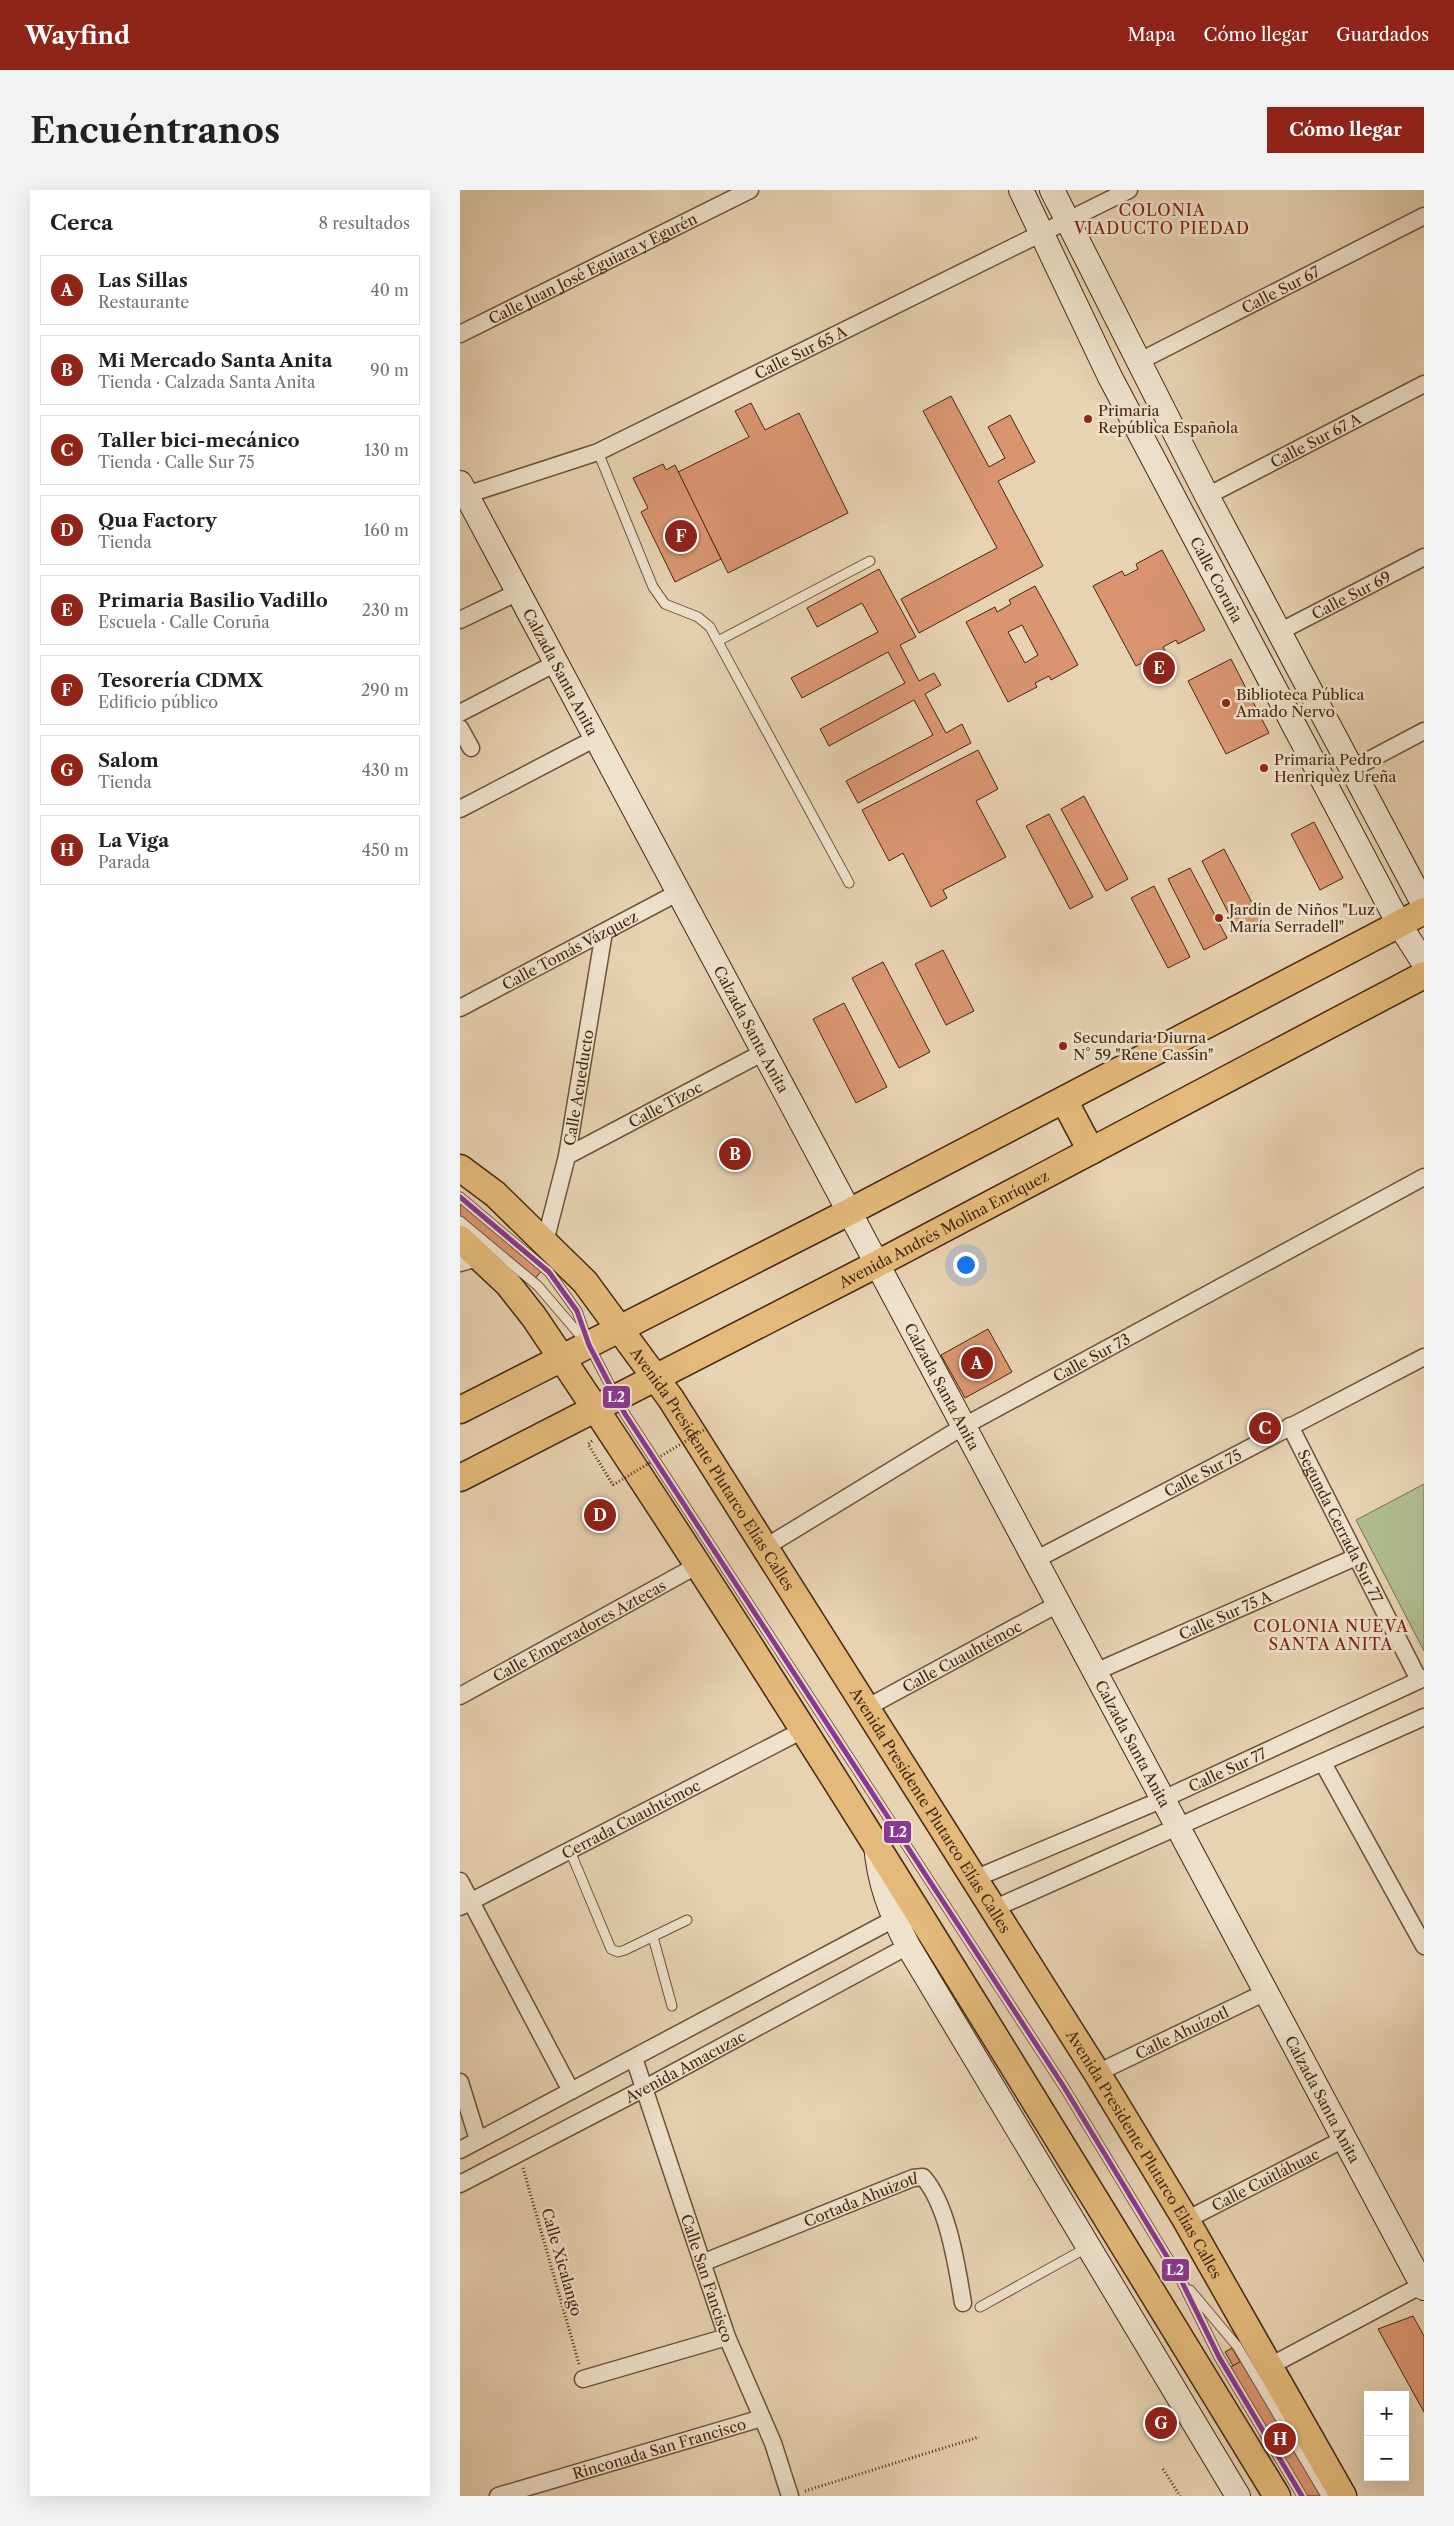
<!DOCTYPE html>
<html lang="es">
<head>
<meta charset="utf-8">
<style>
  :root { --surface:#fff; --page:#f2f2f2; --text:#202124; --muted:#757577; --line:#e0e0e0; --accent:#8f2418 }
  body { margin:0; font-family:"Libre Caslon Text",serif; background:var(--page); color:var(--text) }
  .controls { position:absolute; right:15px; bottom:15px; display:grid; overflow:hidden; border-radius:0px; box-shadow:0 5px 20px #0002 }
  .controls button { width:45px; height:45px; display:grid; place-items:center; padding:0; border:0; border-bottom:1px solid var(--line); background:var(--surface); color:var(--text); font:25px sans-serif }
  .you { position:absolute; left:505px; top:1074px; width:18px; height:18px; margin:-12px; border:4px solid #fff; border-radius:50%; background:#1a73e8; box-shadow:0 0 0 8px #1a73e833 }
  .badge { display:grid; place-items:center; width:32px; height:32px; border-radius:50%; background:var(--accent); color:#fff; font-size:16px; font-weight:700 }
  .pin { position:absolute; translate:-50% -50%; border:2px solid #fff; box-shadow:0 1px 5px #0006 }
  .list { margin:0; padding:0; list-style:none }
  h2 { display:flex; justify-content:space-between; align-items:center; height:65px; margin:0; padding:0 20px; font-size:21px }
  h2 small { font-size:16px; font-weight:400; color:var(--muted) }
  .list li { display:grid; grid-template-columns:32px 1fr auto; gap:15px; align-items:center; box-sizing:border-box; height:70px; margin:0 10px 10px; padding:0 10px; border:1px solid var(--line); border-radius:0px }
  .list b { display:block; font-size:19px; white-space:nowrap }
  .list p { margin:0; font-size:16px; white-space:nowrap; color:var(--muted) }
  .list em { font-size:16px; font-style:normal; color:var(--muted) }
  .map { position:relative; flex:none; width:964px; height:2306px; overflow:hidden; border-radius:0px }
  header { display:flex; align-items:center; gap:30px; box-sizing:border-box; height:70px; padding:0 25px; background:var(--accent); color:#fff }
  header strong { font-size:24px }
  nav { display:flex; gap:28px; margin-inline-start:auto; font-size:18px }
  .intro { display:flex; align-items:center; justify-content:space-between; box-sizing:border-box; height:120px; padding:0 30px }
  h1 { margin:0; font-size:35px }
  .button { padding:12px 22px; border-radius:0px; background:var(--accent); color:#fff; font-size:18px; font-weight:700 }
  main { display:flex; gap:30px; padding:0 30px }
  aside { flex:1; background:var(--surface); border-radius:0px; box-shadow:0 5px 20px #0002 }
  .map>svg:first-child { display:block }
  .green { fill:#b0bd90; stroke:#7a7250 }
  .building { fill:#da9570; stroke:#452711; fill-rule:evenodd }
  .lines { fill:none; stroke-linecap:round; stroke-linejoin:round }
  .lane-casing { stroke:#6e5239; stroke-width:11 }
  .street-casing { stroke:#6e5239; stroke-width:19 }
  .secondary-casing { stroke:#452711; stroke-width:26 }
  .primary-casing { stroke:#452711; stroke-width:29 }
  .path { stroke:#452711; stroke-width:3; stroke-dasharray:1 2.5; stroke-linecap:butt }
  .lane { stroke:#efe2cd; stroke-width:9 }
  .street { stroke:#efe2cd; stroke-width:16 }
  .secondary { stroke:#efe2cd; stroke-width:24 }
  .primary { stroke:#e4b979; stroke-width:26 }
  .path-bridge { stroke:#452711; stroke-width:3; stroke-dasharray:1 2.5; stroke-linecap:butt }
  .bus-1-casing { stroke:#efe2cd; stroke-width:9 }
  .bus-1 { stroke:#893894; stroke-width:5 }
  .poi-dot { fill:#8f2418; stroke:#efe2cd; stroke-width:2 }
  .labels { text-anchor:middle; dominant-baseline:central; stroke-width:5; stroke-linejoin:round; paint-order:stroke }
  .street-label { font-size:15px; fill:#452711; stroke:#efe2cd }
  .poi-label { font-size:15px; fill:#452711; stroke:#efe2cd; text-anchor:start }
  .neighbourhood-label { font-size:16px; letter-spacing:1px; fill:#7a1f14; stroke:#efe2cd }
  .line-badge { stroke:#efe2cd; stroke-width:2 }
  .badge-label { font-size:14px; text-anchor:middle; font-weight:bold; fill:#fff }
</style>
</head>
<body>
<header>
<strong>Wayfind</strong>
<nav><a>Mapa</a><a>Cómo llegar</a><a>Guardados</a></nav>
</header>
<div class="intro"><h1>Encuéntranos</h1><a class="button">Cómo llegar</a></div>
<main>
<aside>
<h2>Cerca<small>8 resultados</small></h2>
<ul class="list">
<li><span class="badge">A</span><div><b>Las Sillas</b><p>Restaurante</p></div><em>40 m</em></li>
<li><span class="badge">B</span><div><b>Mi Mercado Santa Anita</b><p>Tienda · Calzada Santa Anita</p></div><em>90 m</em></li>
<li><span class="badge">C</span><div><b>Taller bici-mecánico</b><p>Tienda · Calle Sur 75</p></div><em>130 m</em></li>
<li><span class="badge">D</span><div><b>Qua Factory</b><p>Tienda</p></div><em>160 m</em></li>
<li><span class="badge">E</span><div><b>Primaria Basilio Vadillo</b><p>Escuela · Calle Coruña</p></div><em>230 m</em></li>
<li><span class="badge">F</span><div><b>Tesorería CDMX</b><p>Edificio público</p></div><em>290 m</em></li>
<li><span class="badge">G</span><div><b>Salom</b><p>Tienda</p></div><em>430 m</em></li>
<li><span class="badge">H</span><div><b>La Viga</b><p>Parada</p></div><em>450 m</em></li>
</ul>
</aside>
<div class="map">
<svg width="964" height="2306" viewBox="0 0 964 2306">
  <rect width="100%" height="100%" fill="#e7d2b2"/>
  <filter id="stains"><feTurbulence type="fractalNoise" baseFrequency=".004" numOctaves="4"/><feColorMatrix values="0 0 0 0 .2 0 0 0 0 .09 0 0 0 0 .02 0 0 0 .5 -.17"/></filter>
  <radialGradient id="worn" r=".72"><stop offset=".6" stop-color="#630" stop-opacity="0"/><stop offset="1" stop-color="#630" stop-opacity=".3"/></radialGradient>
  <polygon class="green" points="964,1294 964,1461 896,1330"/>
  <g class="building">
    <polygon points="491,206 529,277 545,268 528,237 550,225 575,272 538,291 583,376 459,443 441,409 537,358 463,221"/>
    <polygon points="291,213 305,240 339,223 388,323 268,383 218,282 289,247 275,221"/>
    <polygon points="203,274 206,280 215,275 261,369 215,392 181,322 188,318 173,288"/>
    <polygon points="702,360 745,440 718,454 716,450 703,457 705,461 676,476 633,396 662,381 665,386 678,379 676,374"/>
    <polygon points="419,379 456,447 440,455 459,491 474,483 481,495 465,504 486,543 502,534 511,553 398,613 386,591 473,545 454,510 369,556 360,539 445,493 428,462 342,508 331,488 418,442 402,413 357,437 347,418"/>
    <path d="M575 396 618 475 591 490 589 486 575 493 577 497 548 512 506 432 535 417 537 422 551 414 549 410ZM562 435 578 465 565 473 548 442Z"/>
    <polygon points="771,469 809,543 766,564 728,491"/>
    <polygon points="518,560 538,599 516,611 546,667 483,700 487,708 471,717 443,663 429,671 402,620"/>
    <polygon points="624,606 668,689 646,701 601,619"/>
    <polygon points="589,624 633,707 610,719 566,636"/>
    <polygon points="854,632 883,688 860,700 831,644"/>
    <polygon points="764,659 801,730 778,742 742,671"/>
    <polygon points="730,678 767,748 744,760 708,689"/>
    <polygon points="694,696 730,767 708,778 671,708"/>
    <polygon points="483,760 514,821 486,835 455,774"/>
    <polygon points="423,772 470,862 439,878 392,788"/>
    <polygon points="384,813 427,897 396,913 353,829"/>
    <polygon points="0,1007 84,1078 72,1092 0,1031"/>
    <polygon points="528,1139 552,1182 505,1208 481,1165"/>
    <polygon points="953,2126 964,2146 964,2222 918,2139"/>
    <polygon points="772,2158 783,2177 776,2181 765,2162"/>
    <polygon points="785,2169 866,2306 844,2306 769,2178"/>
  </g>
  <g class="lines">
    <defs>
      <g id="lane">
        <polyline points="138,262 193,397 205,414 238,427 250,437 389,693"/>
        <polyline points="258,451 410,371"/>
        <polyline points="0,1007 89,1082 117,1121 129,1155 165,1224 604,1897 720,2088 759,2167 842,2306"/>
        <polyline points="0,1031 78,1096 125,1151"/>
        <polyline points="110,1661 151,1759 158,1762 165,1760 227,1730"/>
        <polyline points="193,1747 212,1816"/>
        <polyline points="730,2100 777,2156 866,2306"/>
        <polyline points="520,2117 628,2057"/>
      </g>
      <g id="street">
        <path id="s1" d="M0 144 290 0"/>
        <path id="s2" d="M678 172 964 26"/>
        <path id="s3" d="M747 306 964 194"/>
        <path id="s4" d="M0 307 138 262 669 0"/>
        <polyline points="0,430 58,402"/>
        <path id="s5" d="M819 442 964 367"/>
        <polyline points="0,523 96,473"/>
        <polyline points="0,538 11,558"/>
        <polyline points="892,579 964,541"/>
        <polyline points="0,619 136,548"/>
        <path id="s6" d="M0 818 219 702"/>
        <path id="s7" d="M107 966 304 862"/>
        <path id="s8" d="M85 1052 107 966 144 742"/>
        <polyline points="0,1073 21,1067"/>
        <path id="s9" d="M830 1236 959 1490"/>
        <path id="s10" d="M304 1358 504 1236 964 987"/>
        <path id="s11" d="M575 1370 964 1167"/>
        <path id="s12" d="M635 1482 896 1367"/>
        <path id="s13" d="M0 1506 238 1375"/>
        <path id="s14" d="M406 1518 598 1414"/>
        <polyline points="863,1573 964,1756"/>
        <path id="s15" d="M514 1689 701 1610 964 1488"/>
        <polyline points="0,1691 111,1901"/>
        <path id="s16" d="M0 1717 343 1540"/>
        <polyline points="533,1719 964,1527"/>
        <path id="s17" d="M174 1868 267 2147 313 2253 330 2306"/>
        <path id="s18" d="M637 1883 806 1802"/>
        <polyline points="0,1892 18,1950"/>
        <polyline points="0,1960 434,1729"/>
        <path id="s19" d="M0 1994 185 1898 448 1756"/>
        <path id="s20" d="M726 2030 884 1949"/>
        <path id="s21" d="M242 2073 453 1988 463 1987C488 2015 497 2077 503 2113"/>
        <polyline points="810,2176 962,2095"/>
        <polyline points="123,2189 267,2147"/>
        <path id="s22" d="M38 2306 302 2228"/>
      </g>
      <g id="secondary">
        <path id="s23" d="M561 0 650 187 939 734 964 773"/>
        <polyline points="592,0 747,306 964,715"/>
        <path id="s24" d="M0 293 964 2098"/>
        <path d="M416 1654C419 1693 430 1721 448 1756L778 2306"/>
      </g>
      <g id="primary">
        <polyline points="604,910 631,961"/>
        <path id="s25" d="M0 978 35 1004 125 1092 211 1209 637 1883 726 2030 883 2306"/>
        <path d="M0 1049 48 1094 74 1127C334 1512 574 1910 817 2306"/>
        <polyline points="0,1220 389,1022 964,721"/>
        <path id="s26" d="M0 1288 417 1074 964 785"/>
      </g>
    </defs>
    <use href="#lane" class="lane-casing"/>
    <use href="#street" class="street-casing"/>
    <use href="#secondary" class="secondary-casing"/>
    <use href="#primary" class="primary-casing"/>
    <g class="path">
      <polyline points="132,1251 128,1254 153,1295"/>
      <polyline points="63,1978 119,2174"/>
      <polyline points="703,2279 720,2306"/>
      <polyline points="345,2301 519,2247"/>
    </g>
    <use href="#lane" class="lane"/>
    <use href="#street" class="street"/>
    <use href="#secondary" class="secondary"/>
    <use href="#primary" class="primary"/>
    <polyline class="path-bridge" points="153,1295 249,1237"/>
    <defs>
      <polyline id="bus-1" points="0,1007 89,1082 117,1121 129,1155 165,1224 604,1897 720,2088 759,2167 842,2306"/>
    </defs>
    <use href="#bus-1" class="bus-1-casing"/>
    <use href="#bus-1" class="bus-1"/>
  </g>
  <g class="poi-dot">
    <circle cx="628" cy="229" r="5"/>
    <circle cx="766" cy="513" r="5"/>
    <circle cx="804" cy="578" r="5"/>
    <circle cx="759" cy="728" r="5"/>
    <circle cx="603" cy="856" r="5"/>
  </g>
  <g class="labels">
    <g class="street-label">
      <text stroke="none"><textPath href="#s1" startOffset="148">Calle Juan José Eguiara y Egurén</textPath></text>
      <text stroke="none"><textPath href="#s2" startOffset="160">Calle Sur 67</textPath></text>
      <text stroke="none"><textPath href="#s4" startOffset="371">Calle Sur 65 A</textPath></text>
      <text stroke="none"><textPath href="#s3" startOffset="122">Calle Sur 67 A</textPath></text>
      <text stroke="none"><textPath href="#s23" startOffset="436">Calle Coruña</textPath></text>
      <text stroke="none"><textPath href="#s5" startOffset="81">Calle Sur 69</textPath></text>
      <text stroke="none"><textPath href="#s24" startOffset="214">Calzada Santa Anita</textPath></text>
      <text stroke="none"><textPath href="#s6" startOffset="124">Calle Tomás Vázquez</textPath></text>
      <text stroke="none"><textPath href="#s24" startOffset="619">Calzada Santa Anita</textPath></text>
      <text stroke="none"><textPath href="#s8" startOffset="158">Calle Acueducto</textPath></text>
      <text stroke="none"><textPath href="#s7" startOffset="111">Calle Tizoc</textPath></text>
      <text stroke="none"><textPath href="#s26" startOffset="544">Avenida Andrés Molina Enríquez</textPath></text>
      <text stroke="none"><textPath href="#s10" startOffset="379">Calle Sur 73</textPath></text>
      <text stroke="none"><textPath href="#s24" startOffset="1024">Calzada Santa Anita</textPath></text>
      <text stroke="none"><textPath href="#s25" startOffset="396">Avenida Presidente Plutarco Elías Calles</textPath></text>
      <text stroke="none"><textPath href="#s11" startOffset="189">Calle Sur 75</textPath></text>
      <text stroke="none"><textPath href="#s9" startOffset="112">Segunda Cerrada Sur 77</textPath></text>
      <text stroke="none"><textPath href="#s12" startOffset="142">Calle Sur 75 A</textPath></text>
      <text stroke="none"><textPath href="#s13" startOffset="136">Calle Emperadores Aztecas</textPath></text>
      <text stroke="none"><textPath href="#s14" startOffset="109">Calle Cuauhtémoc</textPath></text>
      <text stroke="none"><textPath href="#s24" startOffset="1429">Calzada Santa Anita</textPath></text>
      <text stroke="none"><textPath href="#s15" startOffset="276">Calle Sur 77</textPath></text>
      <text stroke="none"><textPath href="#s25" startOffset="801">Avenida Presidente Plutarco Elías Calles</textPath></text>
      <text stroke="none"><textPath href="#s16" startOffset="192">Cerrada Cuauhtémoc</textPath></text>
      <text stroke="none"><textPath href="#s18" startOffset="94">Calle Ahuízotl</textPath></text>
      <text stroke="none"><textPath href="#s19" startOffset="254">Avenida Amacuzac</textPath></text>
      <text stroke="none"><textPath href="#s24" startOffset="1832">Calzada Santa Anita</textPath></text>
      <text stroke="none"><textPath href="#s25" startOffset="1206">Avenida Presidente Plutarco Elías Calles</textPath></text>
      <text stroke="none"><textPath href="#s20" startOffset="89">Calle Cuitláhuac</textPath></text>
      <text stroke="none"><textPath href="#s21" startOffset="171">Cortada Ahuizotl</textPath></text>
      <text transform="translate(102 2072) rotate(74)">Calle Xicalango</text>
      <text stroke="none"><textPath href="#s17" startOffset="232">Calle San Fancisco</textPath></text>
      <text stroke="none"><textPath href="#s22" startOffset="168">Rinconada San Francisco</textPath></text>
    </g>
    <g class="poi-label">
      <text x="638" y="220">Primaria<tspan x="638" dy="17">República Española</tspan></text>
      <text x="776" y="504">Biblioteca Pública<tspan x="776" dy="17">Amado Nervo</tspan></text>
      <text x="814" y="569">Primaria Pedro<tspan x="814" dy="17">Henriquez Ureña</tspan></text>
      <text x="769" y="719">Jardín de Niños "Luz<tspan x="769" dy="17">María Serradell"</tspan></text>
      <text x="613" y="847">Secundaria Diurna<tspan x="613" dy="17">N° 59 "Rene Cassin"</tspan></text>
    </g>
    <g class="neighbourhood-label">
      <text x="702" y="20">COLONIA<tspan x="702" dy="18">VIADUCTO PIEDAD</tspan></text>
      <text x="871" y="1436">COLONIA NUEVA<tspan x="871" dy="18">SANTA ANITA</tspan></text>
    </g>
  </g>
  <g class="line-badge">
    <rect x="142" y="1195" width="29" height="24" rx="5" fill="#893894"/>
    <rect x="423" y="1630" width="29" height="24" rx="5" fill="#893894"/>
    <rect x="701" y="2068" width="29" height="24" rx="5" fill="#893894"/>
  </g>
  <g class="badge-label">
    <text x="156" y="1212">L2</text>
    <text x="438" y="1647">L2</text>
    <text x="715" y="2085">L2</text>
  </g>
  <rect width="100%" height="100%" filter="url(#stains)"/>
  <rect width="100%" height="100%" fill="url(#worn)"/>
</svg>
<div class="controls">
<button>+</button>
<button>−</button>
</div>
<div class="you"></div>
<div class="pin badge" style="left:517px;top:1173px">A</div>
<div class="pin badge" style="left:275px;top:964px">B</div>
<div class="pin badge" style="left:805px;top:1238px">C</div>
<div class="pin badge" style="left:140px;top:1325px">D</div>
<div class="pin badge" style="left:699px;top:478px">E</div>
<div class="pin badge" style="left:221px;top:346px">F</div>
<div class="pin badge" style="left:701px;top:2233px">G</div>
<div class="pin badge" style="left:820px;top:2249px">H</div>
</div>
</main>
</body>
</html>
